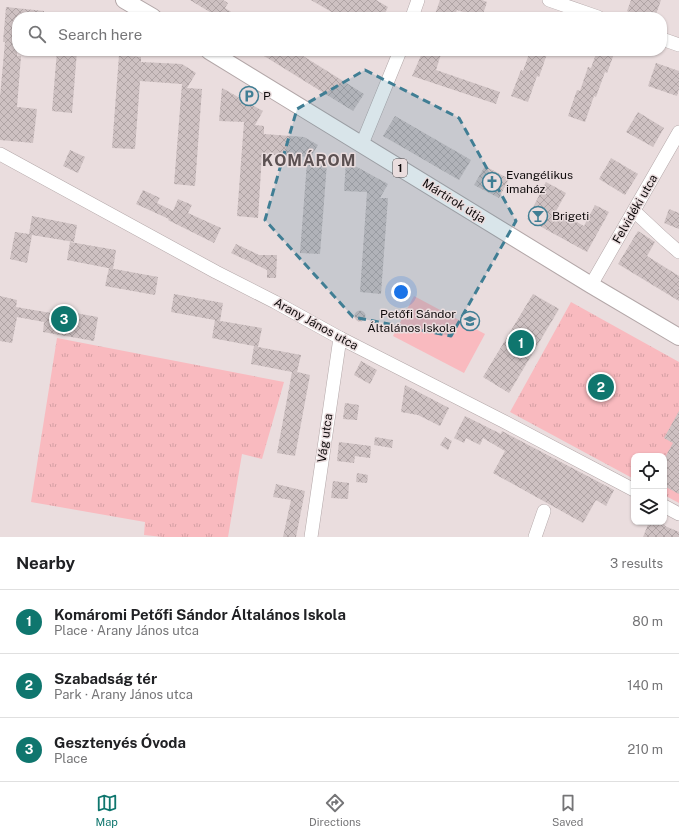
<!DOCTYPE html>
<html lang="en">
<head>
<meta charset="utf-8">
<style>
  :root { --surface:#fff; --page:#f6f6f6; --text:#202124; --muted:#757577; --line:#e0e0e0; --accent:#0f766e }
  body { margin:0; font-family:"Public Sans",sans-serif; background:var(--page); color:var(--text) }
  .controls { position:absolute; right:12px; bottom:12px; display:grid; overflow:hidden; border-radius:8px; box-shadow:0 1px 3px #0004 }
  .controls button { width:36px; height:36px; display:grid; place-items:center; padding:0; border:0; border-bottom:1px solid var(--line); background:var(--surface); color:var(--text); font:20px sans-serif }
  .you { position:absolute; left:401px; top:292px; width:14px; height:14px; margin:-10px; border:3px solid #fff; border-radius:50%; background:#1a73e8; box-shadow:0 0 0 6px #1a73e833 }
  .badge { display:grid; place-items:center; width:26px; height:26px; border-radius:50%; background:var(--accent); color:#fff; font-size:13px; font-weight:700 }
  .pin { position:absolute; translate:-50% -50%; border:2px solid #fff; box-shadow:0 1px 4px #0006 }
  .list { margin:0; padding:0; list-style:none }
  h2 { display:flex; justify-content:space-between; align-items:center; height:52px; margin:0; padding:0 16px; font-size:17px }
  h2 small { font-size:13px; font-weight:400; color:var(--muted) }
  .list li { display:grid; grid-template-columns:26px 1fr auto; gap:12px; align-items:center; box-sizing:border-box; height:64px; padding:0 16px; border-top:1px solid var(--line) }
  .list b { display:block; font-size:15px; white-space:nowrap }
  .list p { margin:0; font-size:13px; white-space:nowrap; color:var(--muted) }
  .list em { font-size:13px; font-style:normal; color:var(--muted) }
  .icon { flex:none; width:22px; height:22px; fill:none; stroke:currentColor; stroke-width:2; stroke-linecap:round; stroke-linejoin:round }
  .map { position:relative; flex:none; width:679px; height:537px; overflow:hidden }
  .search { position:absolute; background:var(--surface); box-shadow:0 1px 3px #0004; left:12px; right:12px; top:12px; height:44px; display:flex; align-items:center; gap:10px; box-sizing:border-box; padding:0 14px; border-radius:16px; color:var(--muted); font-size:15px }
  .sheet { height:244px; background:var(--surface) }
  nav { display:flex; justify-content:space-around; align-items:center; box-sizing:border-box; height:56px; border-top:1px solid var(--line); background:var(--surface); font-size:11px; color:var(--muted) }
  nav a { display:grid; justify-items:center; gap:2px }
  nav .on { color:var(--accent) }
  .map>svg:first-child { display:block }
  .grass { fill:url(#grass-tufts) }
  .pitch { fill:#f9babf }
  .building { fill:url(#building-cross-hatch) }
  .lines { fill:none; stroke-linecap:round; stroke-linejoin:round }
  .minor-casing { stroke:#b3a7a8; stroke-width:14 }
  .major-casing { stroke:#b3a7a8; stroke-width:18 }
  .minor { stroke:#fff; stroke-width:13 }
  .major { stroke:#fff; stroke-width:16 }
  .marked { fill:#407e94; fill-opacity:0.2; stroke:#407e94; stroke-width:3; stroke-dasharray:8 5; stroke-linejoin:round }
  .labels { text-anchor:middle; dominant-baseline:central; stroke-width:3; stroke-linejoin:round; paint-order:stroke }
  .shield { fill:#eaddde; stroke:#50494a; stroke-width:1 }
  .shield-label { font-size:11px; font-weight:bold; fill:#0e0a0b }
  .poi-label { font-size:12px; fill:#0e0a0b; stroke:#eaddde; text-anchor:start }
  .street-label { font-size:12px; fill:#0e0a0b; stroke:#eaddde }
  .district-label { font-size:16px; font-weight:bold; letter-spacing:1px; fill:#5c5152; stroke:#eaddde }
</style>
</head>
<body>
<div class="map">
<svg width="679" height="537" viewBox="0 0 679 537">
  <defs>
    <pattern id="grass-tufts" width="24" height="20" patternUnits="userSpaceOnUse"><rect width="24" height="20" fill="#f9babf"/><path d="M3 7l-1-3M5 7V3M7 7l1-3M15 17l-1-3M17 17v-4M19 17l1-3" fill="none" stroke="#d49fa3"/></pattern>
    <pattern id="building-cross-hatch" width="8" height="8" patternUnits="userSpaceOnUse"><rect width="8" height="8" fill="#cec1c2"/><path d="M0 0l8 8M0 8l8-8" fill="none" stroke="#b0a4a5"/></pattern>
  </defs>
  <rect width="100%" height="100%" fill="#eaddde"/>
  <g class="grass">
    <polygon points="571,302 679,362 679,503 664,495 664,456 634,456 634,479 510,412"/>
    <polygon points="57,338 284,382 262,459 242,454 228,537 163,537 144,535 145,522 31,502"/>
  </g>
  <polygon class="pitch" points="414,296 485,334 464,373 393,336"/>
  <g class="building">
    <polygon points="190,0 223,0 228,3 225,8 239,17 218,17"/>
    <polygon points="311,0 376,0 388,7 383,17 340,17"/>
    <polygon points="440,0 482,0 487,2 482,17 479,17 457,10 454,17 434,17"/>
    <polygon points="631,0 661,0 655,17 645,17 627,11"/>
    <polygon points="6,7 44,11 44,17 17,17 17,56 21,56 17,107 37,109 33,143 0,140 0,97 5,42 3,42"/>
    <polygon points="57,51 77,51 72,113 52,111"/>
    <polygon points="256,51 295,51 364,94 353,111"/>
    <polygon points="423,51 442,51 436,70 500,92 496,104 412,76"/>
    <polygon points="530,51 548,51 539,77 537,76 528,102 511,96 521,70 523,71"/>
    <polygon points="597,51 615,51 607,73 605,72 596,97 594,96 585,122 568,116 577,90 580,91 588,67 591,68"/>
    <polygon points="119,55 141,57 141,62 182,64 196,73 187,88 202,89 195,186 174,184 182,84 140,81 135,149 112,148"/>
    <polygon points="656,63 679,71 679,89 677,96 648,86"/>
    <polygon points="222,88 263,111 255,125 264,126 264,134 304,137 318,145 311,157 262,154 258,218 237,216 244,122 219,121"/>
    <polygon points="638,112 664,128 653,147 626,132"/>
    <polygon points="395,116 471,160 459,180 383,136"/>
    <polygon points="70,150 85,157 78,173 63,166"/>
    <polygon points="611,158 638,174 625,195 599,179"/>
    <polygon points="346,161 388,184 380,198 388,198 381,294 360,292 367,192 344,191"/>
    <polygon points="307,162 327,163 320,254 300,253"/>
    <polygon points="485,166 509,179 499,198 474,185"/>
    <polygon points="546,182 566,193 556,211 584,226 595,205 609,212 587,252 527,219"/>
    <polygon points="143,190 160,198 157,203 173,211 178,199 192,205 188,213 221,228 214,243 168,220 169,219 136,204"/>
    <polygon points="669,209 679,213 679,229 664,223"/>
    <polygon points="32,216 77,225 74,242 32,235 27,263 10,259 15,232 29,234"/>
    <polygon points="638,231 655,242 647,256 679,276 679,301 618,264"/>
    <polygon points="70,242 116,250 113,269 67,260"/>
    <polygon points="236,244 259,255 277,255 276,278 267,278 267,270 231,253"/>
    <polygon points="109,268 158,277 155,295 105,286"/>
    <polygon points="174,294 223,303 220,321 171,312"/>
    <polygon points="533,294 559,309 509,393 483,377"/>
    <polygon points="0,296 17,300 16,307 51,313 52,309 98,317 94,341 43,332 44,322 17,317 12,343 0,341"/>
    <circle cx="360" cy="316" r="5.5"/>
    <polygon points="215,320 262,328 258,347 301,355 297,372 310,375 295,456 277,453 292,372 251,364 254,346 212,338"/>
    <polygon points="361,361 377,370 370,384 354,375"/>
    <polygon points="405,385 449,408 440,426 418,415 401,412"/>
    <polygon points="345,403 359,405 357,420 343,419"/>
    <polygon points="679,411 679,494 664,486 664,459 673,443 664,438"/>
    <polygon points="465,416 501,434 502,431 614,490 606,506 596,500 583,523 493,473 505,451 483,438 480,445 466,438 464,443 454,438"/>
    <polygon points="375,437 393,440 392,448 374,445"/>
    <polygon points="445,437 452,441 448,450 440,445"/>
    <polygon points="339,442 371,446 370,458 355,456 354,463 337,461"/>
    <polygon points="357,473 368,475 367,483 356,482"/>
    <polygon points="333,481 349,483 348,499 331,498"/>
    <polygon points="276,484 305,491 296,537 283,537 291,500 273,497"/>
    <polygon points="649,522 659,522 665,525 665,526 679,532 679,537 643,537"/>
  </g>
  <g class="lines">
    <defs>
      <g id="minor">
        <polyline points="549,0 598,17"/>
        <polyline points="412,17 418,0"/>
        <polyline points="662,39 679,45"/>
        <polyline points="362,144 400,51"/>
        <polyline points="0,154 216,272 275,302 340,338 503,421 634,490"/>
        <polyline points="634,211 664,239 679,252"/>
        <polyline points="591,285 679,132"/>
        <polyline points="664,506 679,514"/>
        <polyline points="311,537 340,338"/>
        <polyline points="535,537 544,511"/>
      </g>
      <g id="major">
        <polyline points="124,0 153,17"/>
        <polyline points="209,51 591,285 679,337"/>
      </g>
    </defs>
    <use href="#minor" class="minor-casing"/>
    <use href="#major" class="major-casing"/>
    <use href="#minor" class="minor"/>
    <use href="#major" class="major"/>
  </g>
  <path class="marked" d="M365 70 459 118 516 221 451 336 353 317 265 220 297 109Z"/>
  <defs>
    <symbol id="parking-ring" viewBox="-11 -11 22 22"><circle r="9.5" fill="#eaddde" stroke="#407e94" stroke-width="1.5"/><path d="M-3.5-5.5H1a3.5 3.5 0 0 1 0 7H-1V5.5H-3.5ZM-1-3.4V-.6H.8a1.4 1.4 0 0 0 0-2.8Z" fill="#407e94"/></symbol>
    <symbol id="church-ring" viewBox="-11 -11 22 22"><circle r="9.5" fill="#eaddde" stroke="#407e94" stroke-width="1.5"/><path d="M-1.2-6h2.4v3.5h3.3v2.4h-3.3V6h-2.4V-.1h-3.3v-2.4h3.3Z" fill="#407e94"/></symbol>
    <symbol id="bar-ring" viewBox="-11 -11 22 22"><circle r="9.5" fill="#eaddde" stroke="#407e94" stroke-width="1.5"/><path d="M-6-5H6L.8 .8V4.5H3.5V6h-7V4.5H-.8V.8Z" fill="#407e94"/></symbol>
    <symbol id="school-ring" viewBox="-11 -11 22 22"><circle r="9.5" fill="#eaddde" stroke="#407e94" stroke-width="1.5"/><path d="M0-5L7-2L0 1L-7-2ZM-4 1L0 2.5L4 1V4Q0 6-4 4Z" fill="#407e94"/></symbol>
  </defs>
  <g fill-rule="evenodd">
    <use href="#parking-ring" x="238" y="85" width="22" height="22"/>
    <use href="#church-ring" x="481" y="171" width="22" height="22"/>
    <use href="#bar-ring" x="527" y="205" width="22" height="22"/>
    <use href="#school-ring" x="459" y="310" width="22" height="22"/>
  </g>
  <g class="labels">
    <rect class="shield" x="393" y="159" width="14" height="18" rx="3"/>
    <g class="shield-label">
      <text x="400" y="168">1</text>
    </g>
    <g class="poi-label">
      <text x="263" y="96">P</text>
      <text x="506" y="175">Evangélikus<tspan x="506" dy="14">imaház</tspan></text>
      <text x="552" y="216">Brigeti</text>
      <text x="456" y="314" text-anchor="end">Petőfi Sándor<tspan x="456" dy="14">Általános Iskola</tspan></text>
    </g>
    <g class="street-label">
      <text transform="translate(454 201) rotate(32)">Mártírok útja</text>
      <text transform="translate(635 209) rotate(-60)">Felvidéki utca</text>
      <text transform="translate(316 324) rotate(29)">Arany János utca</text>
      <text transform="translate(325 438) rotate(-82)">Vág utca</text>
    </g>
    <g class="district-label">
      <text x="309" y="160">KOMÁROM</text>
    </g>
  </g>
</svg>
<div class="controls">
<button><svg class="icon" aria-label="locate" viewBox="0 0 24 24"><circle cx="12" cy="12" r="6"/><path d="M12 2v4M12 18v4M2 12h4M18 12h4"/></svg></button>
<button><svg class="icon" aria-label="layers" viewBox="0 0 24 24"><path d="M12 4l9 5-9 5-9-5zM3 14l9 5 9-5"/></svg></button>
</div>
<div class="you"></div>
<div class="pin badge" style="left:521px;top:343px">1</div>
<div class="pin badge" style="left:601px;top:387px">2</div>
<div class="pin badge" style="left:64px;top:319px">3</div>
<div class="search"><svg class="icon" aria-label="search" viewBox="0 0 24 24"><circle cx="10" cy="10" r="6"/><path d="M15 15l6 6"/></svg>Search here</div>
</div>
<section class="sheet">
<h2>Nearby<small>3 results</small></h2>
<ul class="list">
<li><span class="badge">1</span><div><b>Komáromi Petőfi Sándor Általános Iskola</b><p>Place · Arany János utca</p></div><em>80 m</em></li>
<li><span class="badge">2</span><div><b>Szabadság tér</b><p>Park · Arany János utca</p></div><em>140 m</em></li>
<li><span class="badge">3</span><div><b>Gesztenyés Óvoda</b><p>Place</p></div><em>210 m</em></li>
</ul>
</section>
<nav>
<a class="on"><svg class="icon" aria-label="map" viewBox="0 0 24 24"><path d="M3 6l6-2 6 2 6-2v14l-6 2-6-2-6 2zM9 4v14M15 6v14"/></svg>Map</a>
<a><svg class="icon" aria-label="directions" viewBox="0 0 24 24"><path d="M12 3l9 9-9 9-9-9zM9 14v-3h6M13 9l2 2-2 2"/></svg>Directions</a>
<a><svg class="icon" aria-label="saved" viewBox="0 0 24 24"><path d="M7 4h10v16l-5-4-5 4z"/></svg>Saved</a>
</nav>
</body>
</html>
